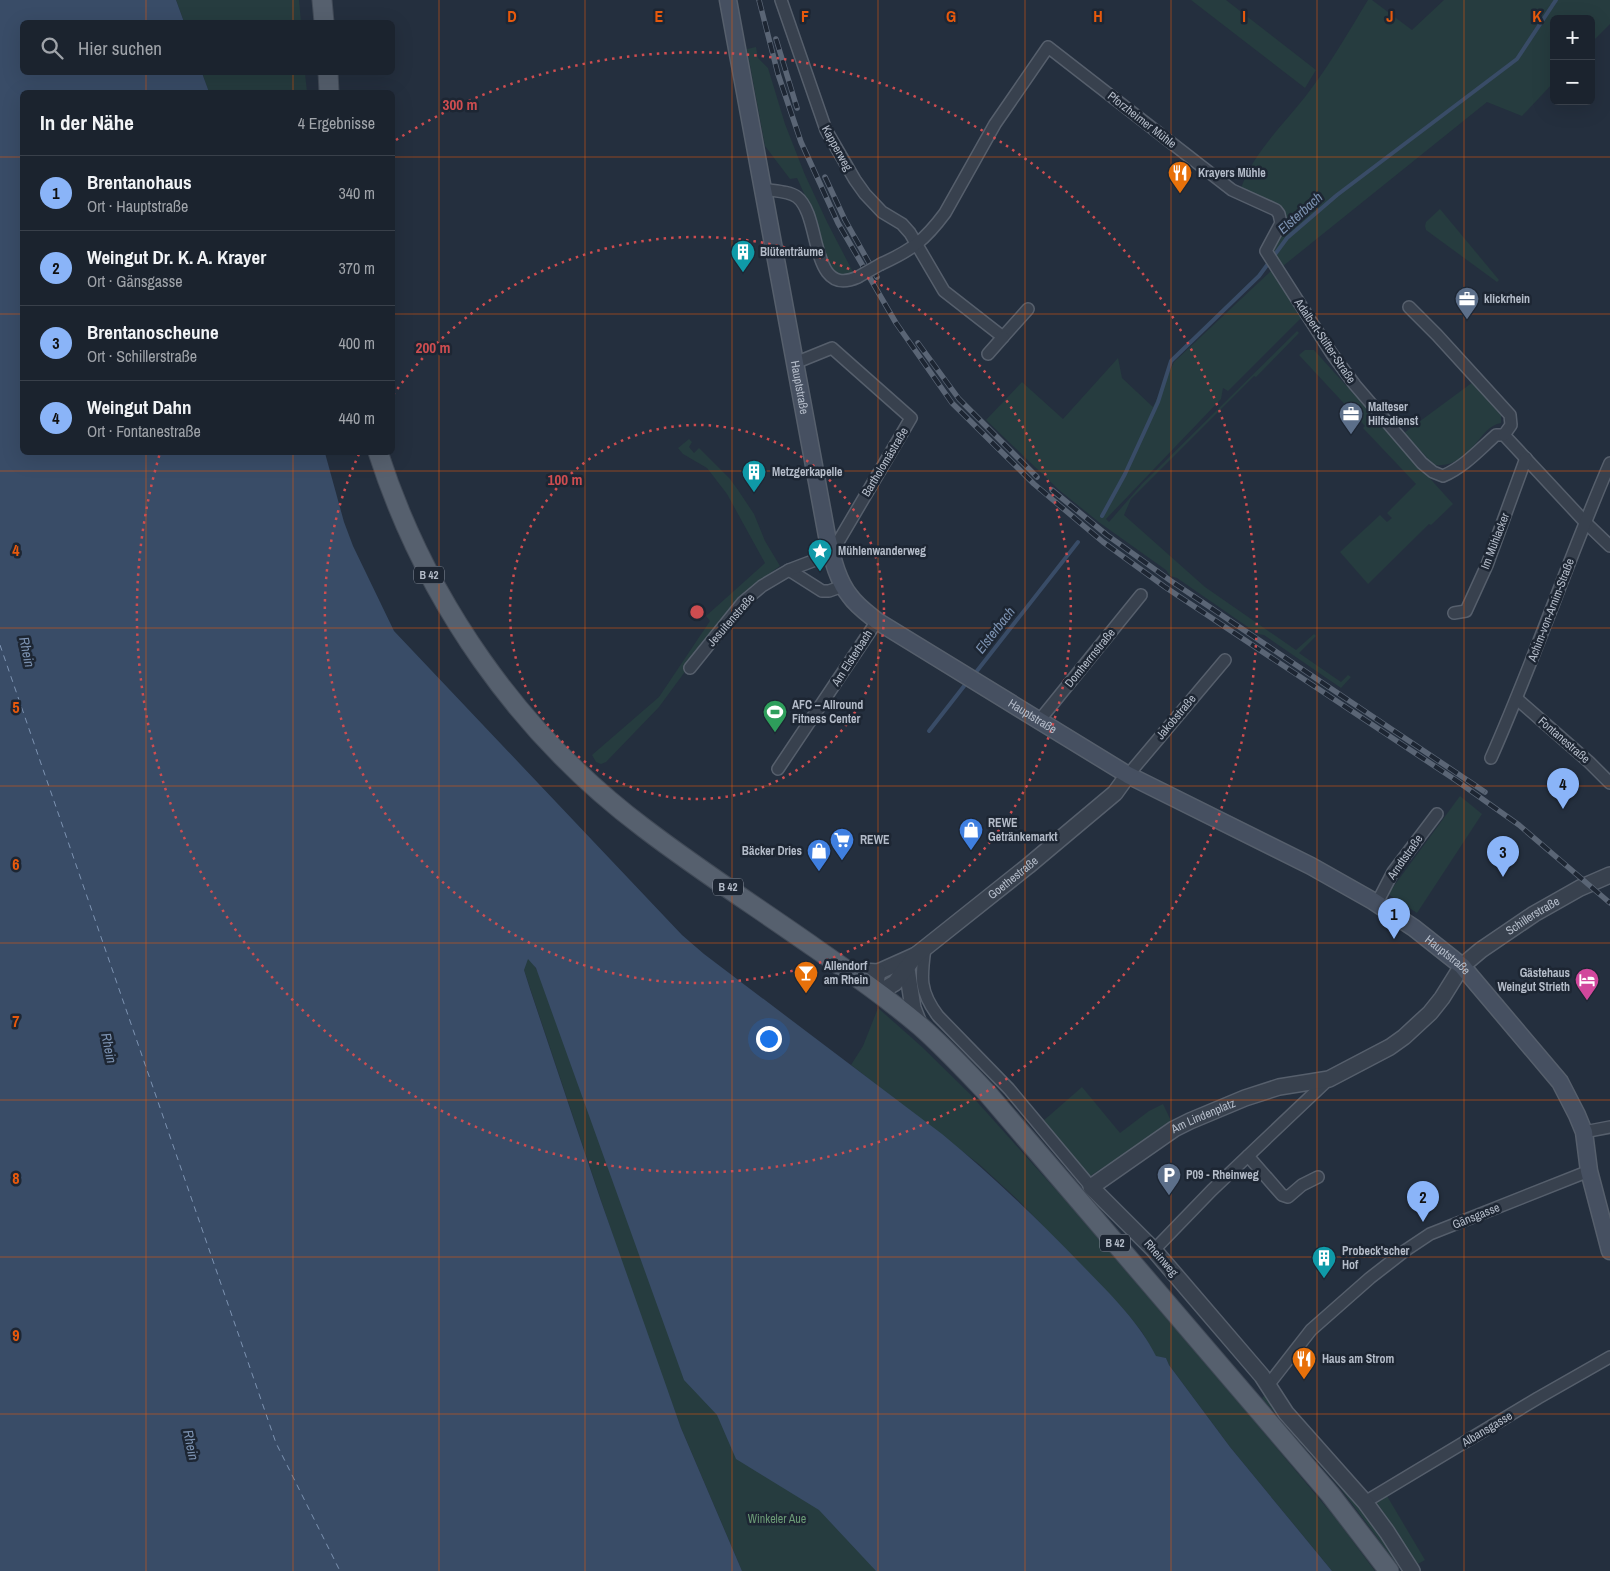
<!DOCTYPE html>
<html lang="de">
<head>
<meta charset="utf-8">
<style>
  :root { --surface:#1b232e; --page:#282f3a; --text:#f1f3f6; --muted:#a0a4aa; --line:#39404a; --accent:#8ab4f8 }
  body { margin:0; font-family:"Archivo Narrow",sans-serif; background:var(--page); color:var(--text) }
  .controls { position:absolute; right:15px; top:15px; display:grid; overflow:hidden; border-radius:8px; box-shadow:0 5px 20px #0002 }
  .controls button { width:45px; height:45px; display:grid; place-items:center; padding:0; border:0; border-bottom:1px solid var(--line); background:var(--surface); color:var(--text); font:25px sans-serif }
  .you { position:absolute; left:768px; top:1038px; width:18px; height:18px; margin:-12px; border:4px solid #fff; border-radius:50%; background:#1a73e8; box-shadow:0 0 0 8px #1a73e833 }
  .badge { display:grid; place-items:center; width:32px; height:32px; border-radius:50%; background:var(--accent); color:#111; font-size:16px; font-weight:700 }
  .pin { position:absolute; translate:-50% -41px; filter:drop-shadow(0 1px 2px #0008) }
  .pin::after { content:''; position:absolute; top:26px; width:18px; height:15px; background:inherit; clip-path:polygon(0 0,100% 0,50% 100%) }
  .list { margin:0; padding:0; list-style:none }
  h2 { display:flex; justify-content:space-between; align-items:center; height:65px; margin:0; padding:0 20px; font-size:21px }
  h2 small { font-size:16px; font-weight:400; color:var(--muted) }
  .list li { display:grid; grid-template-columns:32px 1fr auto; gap:15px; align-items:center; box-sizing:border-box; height:75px; padding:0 20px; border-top:1px solid var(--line) }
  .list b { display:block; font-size:19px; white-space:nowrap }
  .list p { margin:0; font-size:16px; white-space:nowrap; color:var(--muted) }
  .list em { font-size:16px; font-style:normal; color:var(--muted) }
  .icon { flex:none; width:28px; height:28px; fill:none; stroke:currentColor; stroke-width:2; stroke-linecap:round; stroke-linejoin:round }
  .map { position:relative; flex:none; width:1610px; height:1571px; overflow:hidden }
  .search { position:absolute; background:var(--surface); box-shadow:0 5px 20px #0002; left:20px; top:20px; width:375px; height:55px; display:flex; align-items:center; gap:12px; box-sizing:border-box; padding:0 18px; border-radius:8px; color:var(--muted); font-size:19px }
  .panel { position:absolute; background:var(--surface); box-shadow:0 5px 20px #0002; left:20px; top:90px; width:375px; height:365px; border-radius:8px }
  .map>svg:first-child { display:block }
  .green { fill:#263c3f }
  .water { fill:#394c67 }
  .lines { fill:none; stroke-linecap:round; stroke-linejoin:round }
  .stream { stroke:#394c67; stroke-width:4 }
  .ferry { stroke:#7c92b1; stroke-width:1; stroke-dasharray:6 5; stroke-linecap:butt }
  .minor-casing { stroke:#565f6c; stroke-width:14 }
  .tertiary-casing { stroke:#565f6c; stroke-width:18 }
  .secondary-casing { stroke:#565f6c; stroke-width:19 }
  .primary-casing { stroke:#414a57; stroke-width:21 }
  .minor { stroke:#38414e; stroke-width:11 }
  .tertiary { stroke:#38414e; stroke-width:15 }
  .secondary { stroke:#465061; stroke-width:16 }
  .primary { stroke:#56606e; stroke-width:19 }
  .rail-casing { stroke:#5a6575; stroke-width:5.5 }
  .rail { stroke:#1d2633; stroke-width:4; stroke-dasharray:11; stroke-linecap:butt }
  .minor-bridge-casing { stroke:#565f6c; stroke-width:14; stroke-linecap:butt }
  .minor-bridge { stroke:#38414e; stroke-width:11 }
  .grid { fill:none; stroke:#e8590c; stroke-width:1; stroke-opacity:0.55 }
  .ring { fill:none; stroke:#ce4d50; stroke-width:2.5; stroke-dasharray:2.5 5 }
  .labels { text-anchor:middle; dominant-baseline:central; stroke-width:5; stroke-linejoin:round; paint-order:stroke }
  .shield { fill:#1d2633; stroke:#878f9c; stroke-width:1 }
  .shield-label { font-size:11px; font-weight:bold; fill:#b4bcc9 }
  .street-label { font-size:12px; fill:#b4bcc9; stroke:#1d2633 }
  .poi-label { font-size:12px; font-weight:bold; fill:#b4bcc9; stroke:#1d2633; text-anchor:start }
  .park-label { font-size:12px; fill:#6b9a76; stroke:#1d2633 }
  .water-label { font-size:14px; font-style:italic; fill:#7c92b1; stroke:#1d2633 }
  .grid-label { font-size:16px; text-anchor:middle; font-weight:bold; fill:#e8590c; stroke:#1d2633; stroke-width:5; stroke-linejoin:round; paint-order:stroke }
  .centre { fill:#ce4d50; stroke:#1d2633; stroke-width:2.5 }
  .ring-label { font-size:15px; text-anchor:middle; font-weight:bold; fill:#ce4d50; stroke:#1d2633; stroke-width:5; stroke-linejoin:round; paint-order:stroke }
</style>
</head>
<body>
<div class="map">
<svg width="1610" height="1571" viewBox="0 0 1610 1571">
  <rect width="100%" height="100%" fill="#242f3e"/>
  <g class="green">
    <polygon points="176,0 299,0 301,22 184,22"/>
    <polygon points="1191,0 1226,0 1316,70 1305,88"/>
    <path d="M1368 0H1372L1412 30 1444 0H1610V24L1591 43V19H1554V82L1522 116 1487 102 1283 266 1273 250 1278 242 1285 222 1241 188C1254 152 1282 126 1305 97 1329 66 1348 33 1368 0Z"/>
    <polygon points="756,47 758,58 768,68 785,124 805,175 827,222 854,274 843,277 834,272 828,262 814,215 797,178 790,179 765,146 747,49"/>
    <polygon points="202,73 305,73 307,92 209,92"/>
    <polygon points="1440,209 1499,280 1497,282 1426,230 1425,226 1426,222"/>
    <polygon points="1272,270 1301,318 1228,391 1223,388 1221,399 1106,519 1109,522 1142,484 1297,331 1299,333 1256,377 1254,376 1131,499 1124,515 1205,587 1296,650 1314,634 1316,636 1299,653 1341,682 1348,675 1351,677 1341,688 1264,635 1258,634 1177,578 1170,576 1166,570 1100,523 1059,490 986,420 1022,382 1063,419 1118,358 1122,378 1153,407 1174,362"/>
    <polygon points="1305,350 1314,350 1453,504 1431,525 1429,524 1368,584 1340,552 1380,515 1387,522 1392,518 1387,513 1416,484 1363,428 1365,426 1299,355"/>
    <path d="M1473 382 1498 410 1501 415V423C1478 426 1472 469 1434 465L1404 433Z"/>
    <polygon points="689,439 692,442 689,447 694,453 699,448 730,479 738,490 754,514 765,541 780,566 770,573 739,598 659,707 606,762 601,764 596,762 592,755 659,697 710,621 706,616 765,563 727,494 707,468 683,454 678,448"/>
    <polygon points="1460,796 1482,814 1417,913 1388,894"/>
    <polygon points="527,945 535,967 892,1571 742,1571 681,1428 669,1395 655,1362 517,949"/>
    <polygon points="878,1008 921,1046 970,1094 1066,1201 1250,1416 1337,1520 1375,1571 1332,1571 1230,1447 1169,1365 1166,1358 1156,1357 1142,1332 1125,1311 1017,1199 980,1165 851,1065 863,1046"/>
    <polygon points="1082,1087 1120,1133 1149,1111 1163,1104 1172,1123 1087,1178 1042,1122"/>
    <polygon points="1265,1395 1348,1491 1408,1571 1402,1571 1341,1489 1262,1398"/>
    <polygon points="1387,1496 1425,1560 1416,1565 1396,1530 1377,1503"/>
  </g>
  <path class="water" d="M0 0H176L184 22H22V72L202 73 209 92H22V452L325 453 344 522 353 546 394 631 682 935 704 954 942 1134C991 1174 1035 1217 1079 1262 1107 1291 1138 1320 1156 1356L1166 1358 1169 1365 1230 1447 1332 1571H876L819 1510 736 1459 717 1415 684 1380 536 968 528 959 524 970 530 989 601 1201 681 1428 742 1571H0Z"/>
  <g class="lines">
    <g class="stream">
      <polyline points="1102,516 1125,474 1158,402 1171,361 1259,276 1287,238 1337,195 1517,59 1556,0"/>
      <polyline points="973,676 1078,542"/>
      <polyline points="929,731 968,681"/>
    </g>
    <polyline class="ferry" points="0,645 276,1443 340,1571"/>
    <defs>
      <g id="minor">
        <polyline points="781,0 826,130 855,180 865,194 882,212 902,224 910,233 944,291 1003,337 1028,309"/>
        <path d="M763 189C773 191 789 191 797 197 822 216 809 299 858 277"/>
        <path d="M881 264C912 250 925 240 945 213L995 124 1048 47 1232 190 1276 210 1279 214 1281 223 1266 251 1332 354 1355 385 1422 463 1433 472 1443 476C1464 467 1479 450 1496 435H1504L1585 522 1610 546"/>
        <polyline points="1409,307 1437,335 1510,415 1511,425 1504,435"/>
        <polyline points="988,354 1003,337"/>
        <polyline points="789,570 822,591 829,591 843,586"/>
        <polyline points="1454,613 1466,611 1487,565 1526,458"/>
        <polyline points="690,668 743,602 762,586 789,570 831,554 911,418 832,348 795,363"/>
        <polyline points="1517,699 1589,762 1610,783"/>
        <polyline points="1038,722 1141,595"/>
        <path d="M1491 758C1534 661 1568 560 1610 463"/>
        <polyline points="778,769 877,621"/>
        <polyline points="1128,775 1225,660"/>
        <polyline points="1377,903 1393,872 1437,814"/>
        <path d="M925 948C921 977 919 991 938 1016L1009 1089 1091 1187"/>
        <polyline points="1584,1132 1610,1127"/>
        <polyline points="1248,1156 1282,1195 1288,1197 1302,1185 1318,1177"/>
        <polyline points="1154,1250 1212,1190 1329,1079"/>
        <polyline points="1269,1384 1311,1330 1370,1278 1406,1250 1430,1234 1589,1171"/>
        <polyline points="1365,1502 1538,1398 1610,1357"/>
      </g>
      <g id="tertiary">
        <polyline points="907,969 913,1008 920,1026"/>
        <polyline points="846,970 878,972 916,955"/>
        <path id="s1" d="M878 972 876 982 878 993 895 983 916 955 925 948 1028 866 1115 793 1128 775"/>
        <path id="s2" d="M1412 1571 1387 1532 1365 1502 1286 1413 1262 1376 1154 1250 1091 1187 1174 1129 1190 1121 1245 1098 1279 1087 1329 1079 1390 1047 1404 1037 1430 1013 1442 998 1462 966 1481 950 1534 914 1580 888 1610 875"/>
      </g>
      <g id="secondary">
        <path id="s3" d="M728 0 827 536C832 556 837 580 850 596 857 606 867 613 877 621L1128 775 1311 866 1373 901 1414 928 1462 966 1560 1082 1577 1115 1584 1132 1589 1171 1610 1251"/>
      </g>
      <g id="primary">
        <polyline points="322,0 324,22"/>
        <polyline points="328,72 329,92"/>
        <path d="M378 452C426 601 519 734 644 828 699 870 758 908 815 948 851 973 887 998 920 1026 944 1047 966 1071 988 1094L1330 1494 1389 1571"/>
      </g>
    </defs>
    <use href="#minor" class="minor-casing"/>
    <use href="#tertiary" class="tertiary-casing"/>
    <use href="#secondary" class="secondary-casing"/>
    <use href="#primary" class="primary-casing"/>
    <use href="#minor" class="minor"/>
    <use href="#tertiary" class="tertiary"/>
    <use href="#secondary" class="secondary"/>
    <use href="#primary" class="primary"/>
    <defs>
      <g id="rail">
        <polyline points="759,0 778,74 801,142 838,223 896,323 952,403 1034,484 1103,542 1165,587 1457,781 1519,825 1610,903"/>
        <polyline points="776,39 797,108"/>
        <polyline points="825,177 845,220 877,277"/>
        <polyline points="918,343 959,399 1037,477"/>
        <polyline points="1052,490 1107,535 1171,581 1485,792"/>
      </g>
    </defs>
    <use href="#rail" class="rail-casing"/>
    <use href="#rail" class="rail"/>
    <defs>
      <polyline id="minor-bridge" points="858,277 881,264"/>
    </defs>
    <use href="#minor-bridge" class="minor-bridge-casing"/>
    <use href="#minor-bridge" class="minor-bridge"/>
  </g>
  <path class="grid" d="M146 0V22M293 0V22M439 0V1571M585 0V1571M732 0V1571M878 0V1571M1025 0V1571M1171 0V1571M1317 0V1571M1464 0V1571M146 72V92M293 72V92M0 157H22M392 157H1610M0 314H22M392 314H1610M146 452V1571M293 452V1571M0 471H1610M0 628H1610M0 786H1610M0 943H1610M0 1100H1610M0 1257H1610M0 1414H1610"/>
  <g class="ring">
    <circle cx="697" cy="612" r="187"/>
    <path d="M393 395A373 373 0 1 1 359 454"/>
    <path d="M396 140A560 560 0 1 1 160 453"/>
  </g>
  <defs>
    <symbol id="restaurant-pin" viewBox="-11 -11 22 30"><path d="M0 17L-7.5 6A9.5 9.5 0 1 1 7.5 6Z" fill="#e8710a" stroke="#1d2633"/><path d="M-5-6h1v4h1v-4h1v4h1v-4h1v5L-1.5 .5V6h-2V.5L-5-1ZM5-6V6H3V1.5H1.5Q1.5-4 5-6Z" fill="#fff"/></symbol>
    <symbol id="building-pin" viewBox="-11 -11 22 30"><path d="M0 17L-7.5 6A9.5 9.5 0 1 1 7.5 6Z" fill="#0f9aa8" stroke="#1d2633"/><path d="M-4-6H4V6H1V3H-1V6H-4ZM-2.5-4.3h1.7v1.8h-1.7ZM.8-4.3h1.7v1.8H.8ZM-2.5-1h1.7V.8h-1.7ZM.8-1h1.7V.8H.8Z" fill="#fff"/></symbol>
    <symbol id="office-pin" viewBox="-11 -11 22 30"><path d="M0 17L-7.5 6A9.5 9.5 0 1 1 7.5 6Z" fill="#5c6f8a" stroke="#1d2633"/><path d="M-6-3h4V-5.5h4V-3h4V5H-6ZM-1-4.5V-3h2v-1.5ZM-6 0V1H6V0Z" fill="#fff"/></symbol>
    <symbol id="sight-pin" viewBox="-11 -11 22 30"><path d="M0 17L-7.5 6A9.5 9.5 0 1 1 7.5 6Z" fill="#0f9aa8" stroke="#1d2633"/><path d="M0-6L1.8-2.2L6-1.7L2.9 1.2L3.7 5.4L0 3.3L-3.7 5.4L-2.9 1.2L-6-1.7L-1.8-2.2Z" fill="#fff"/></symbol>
    <symbol id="stadium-pin" viewBox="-11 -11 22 30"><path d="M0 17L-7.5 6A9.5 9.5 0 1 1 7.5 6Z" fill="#2e9e5b" stroke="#1d2633"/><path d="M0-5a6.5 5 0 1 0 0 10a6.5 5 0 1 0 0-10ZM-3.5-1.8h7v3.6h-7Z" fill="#fff"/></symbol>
    <symbol id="shop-pin" viewBox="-11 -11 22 30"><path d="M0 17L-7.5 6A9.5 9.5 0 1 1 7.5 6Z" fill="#3f7fe0" stroke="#1d2633"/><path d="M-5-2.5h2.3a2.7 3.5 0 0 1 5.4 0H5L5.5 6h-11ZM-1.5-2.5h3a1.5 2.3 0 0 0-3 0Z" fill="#fff"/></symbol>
    <symbol id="supermarket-pin" viewBox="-11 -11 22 30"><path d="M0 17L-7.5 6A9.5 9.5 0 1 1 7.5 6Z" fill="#3f7fe0" stroke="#1d2633"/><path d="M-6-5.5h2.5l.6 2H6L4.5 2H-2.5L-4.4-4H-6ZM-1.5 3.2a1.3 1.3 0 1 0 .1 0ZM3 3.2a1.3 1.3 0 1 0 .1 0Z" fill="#fff"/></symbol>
    <symbol id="bar-pin" viewBox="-11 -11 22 30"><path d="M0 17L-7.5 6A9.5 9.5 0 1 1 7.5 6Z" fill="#e8710a" stroke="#1d2633"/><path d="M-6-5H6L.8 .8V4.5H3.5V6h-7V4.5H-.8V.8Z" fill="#fff"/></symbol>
    <symbol id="hotel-pin" viewBox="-11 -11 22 30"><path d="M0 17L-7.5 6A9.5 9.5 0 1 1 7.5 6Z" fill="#d1479c" stroke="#1d2633"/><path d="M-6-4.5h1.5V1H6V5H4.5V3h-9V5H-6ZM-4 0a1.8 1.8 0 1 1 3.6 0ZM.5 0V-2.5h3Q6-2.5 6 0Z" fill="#fff"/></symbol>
    <symbol id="parking-pin" viewBox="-11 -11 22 30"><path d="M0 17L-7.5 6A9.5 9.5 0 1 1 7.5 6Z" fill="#5c6f8a" stroke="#1d2633"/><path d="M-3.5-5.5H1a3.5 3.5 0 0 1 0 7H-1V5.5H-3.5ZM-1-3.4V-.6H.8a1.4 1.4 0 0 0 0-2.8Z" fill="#fff"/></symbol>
  </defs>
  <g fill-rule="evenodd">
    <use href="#restaurant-pin" x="1166" y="159" width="28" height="38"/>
    <use href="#building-pin" x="729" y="238" width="28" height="38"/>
    <use href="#office-pin" x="1453" y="285" width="28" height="38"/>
    <use href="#office-pin" x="1337" y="400" width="28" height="38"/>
    <use href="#building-pin" x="740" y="458" width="28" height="38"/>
    <use href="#sight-pin" x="806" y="537" width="28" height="38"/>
    <use href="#stadium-pin" x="761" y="698" width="28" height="38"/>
    <use href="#shop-pin" x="957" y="816" width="28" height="38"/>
    <use href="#supermarket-pin" x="828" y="826" width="28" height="38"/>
    <use href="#shop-pin" x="805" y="837" width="28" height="38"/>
    <use href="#bar-pin" x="792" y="959" width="28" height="38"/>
    <use href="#hotel-pin" x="1573" y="966" width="28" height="38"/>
    <use href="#parking-pin" x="1155" y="1161" width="28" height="38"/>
    <use href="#building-pin" x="1310" y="1244" width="28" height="38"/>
    <use href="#restaurant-pin" x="1290" y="1345" width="28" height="38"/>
  </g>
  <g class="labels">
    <g class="shield">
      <rect x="414" y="566.5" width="30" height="17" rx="4"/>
      <rect x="713" y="878.5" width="30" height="17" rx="4"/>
      <rect x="1100" y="1234.5" width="30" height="17" rx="4"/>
    </g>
    <g class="shield-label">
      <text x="429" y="575">B 42</text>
      <text x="728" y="887">B 42</text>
      <text x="1115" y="1243">B 42</text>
    </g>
    <g class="street-label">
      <text transform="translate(1142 120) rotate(38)">Pforzheimer Mühle</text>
      <text transform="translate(837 148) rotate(61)">Kapperweg</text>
      <text transform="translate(1325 341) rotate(56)">Adalbert-Stifter-Straße</text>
      <text stroke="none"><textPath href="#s3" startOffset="394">Hauptstraße</textPath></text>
      <text transform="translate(885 462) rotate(-59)">Bartholomästraße</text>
      <text transform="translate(1495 541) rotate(-69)">Im Mühlacker</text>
      <text transform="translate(1551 610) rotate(-69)">Achim-von-Arnim-Straße</text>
      <text transform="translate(731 620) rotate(-49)">Jesuitenstraße</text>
      <text transform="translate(852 658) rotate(-57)">Am Elsterbach</text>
      <text transform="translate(1090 658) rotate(-51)">Domherrnstraße</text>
      <text stroke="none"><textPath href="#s3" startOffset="829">Hauptstraße</textPath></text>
      <text transform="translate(1176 717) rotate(-50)">Jakobstraße</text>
      <text transform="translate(1564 740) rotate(41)">Fontanestraße</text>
      <text transform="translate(1405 857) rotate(-55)">Arndtstraße</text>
      <text stroke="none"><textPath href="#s1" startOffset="200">Goethestraße</textPath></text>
      <text stroke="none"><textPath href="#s2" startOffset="1032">Schillerstraße</textPath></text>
      <text stroke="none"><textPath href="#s3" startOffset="1309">Hauptstraße</textPath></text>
      <text stroke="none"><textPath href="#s2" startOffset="635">Am Lindenplatz</textPath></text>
      <text transform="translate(1476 1216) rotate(-22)">Gänsgasse</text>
      <text transform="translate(1161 1258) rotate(49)">Rheinweg</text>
      <text transform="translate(1487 1429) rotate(-31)">Albansgasse</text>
    </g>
    <g class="poi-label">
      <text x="1198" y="173">Krayers Mühle</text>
      <text x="760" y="252">Blütenträume</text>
      <text x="1484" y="299">klickrhein</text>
      <text x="1368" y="407">Malteser<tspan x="1368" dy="14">Hilfsdienst</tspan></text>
      <text x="772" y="472">Metzgerkapelle</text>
      <text x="838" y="551">Mühlenwanderweg</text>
      <text x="792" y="705">AFC – Allround<tspan x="792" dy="14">Fitness Center</tspan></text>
      <text x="988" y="823">REWE<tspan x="988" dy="14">Getränkemarkt</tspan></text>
      <text x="860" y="840">REWE</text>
      <text x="802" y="851" text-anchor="end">Bäcker Dries</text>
      <text x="824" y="966">Allendorf<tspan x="824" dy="14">am Rhein</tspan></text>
      <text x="1570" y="973" text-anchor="end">Gästehaus<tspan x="1570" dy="14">Weingut Strieth</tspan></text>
      <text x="1186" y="1175">P09 - Rheinweg</text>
      <text x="1342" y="1251">Probeck'scher<tspan x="1342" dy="14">Hof</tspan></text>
      <text x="1322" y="1359">Haus am Strom</text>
    </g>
    <g class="park-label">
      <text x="777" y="1519">Winkeler Aue</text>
    </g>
    <g class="water-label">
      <text transform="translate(1300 213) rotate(-42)">Elsterbach</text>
      <text transform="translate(995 630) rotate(-52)">Elsterbach</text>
      <text transform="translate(27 652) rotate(78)">Rhein</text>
      <text transform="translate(109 1048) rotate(78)">Rhein</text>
      <text transform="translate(191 1445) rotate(78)">Rhein</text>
    </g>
  </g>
  <g class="grid-label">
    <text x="512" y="22">D</text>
    <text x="659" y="22">E</text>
    <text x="805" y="22">F</text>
    <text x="951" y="22">G</text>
    <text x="1098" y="22">H</text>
    <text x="1244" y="22">I</text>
    <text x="1390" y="22">J</text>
    <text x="1537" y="22">K</text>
    <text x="16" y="556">4</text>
    <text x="16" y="713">5</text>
    <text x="16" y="870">6</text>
    <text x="16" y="1027">7</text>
    <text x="16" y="1184">8</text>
    <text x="16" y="1341">9</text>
  </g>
  <circle cx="697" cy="612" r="8" class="centre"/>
  <g class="ring-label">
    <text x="460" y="110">300 m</text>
    <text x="433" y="353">200 m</text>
    <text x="565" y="485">100 m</text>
  </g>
</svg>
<div class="controls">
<button>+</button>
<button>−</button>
</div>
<div class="you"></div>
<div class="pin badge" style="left:1394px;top:939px">1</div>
<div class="pin badge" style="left:1423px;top:1222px">2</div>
<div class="pin badge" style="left:1503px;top:877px">3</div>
<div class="pin badge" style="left:1563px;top:809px">4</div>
<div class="search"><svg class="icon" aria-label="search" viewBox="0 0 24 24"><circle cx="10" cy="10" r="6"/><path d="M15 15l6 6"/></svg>Hier suchen</div>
<section class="panel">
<h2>In der Nähe<small>4 Ergebnisse</small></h2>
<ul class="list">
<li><span class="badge">1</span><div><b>Brentanohaus</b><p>Ort · Hauptstraße</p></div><em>340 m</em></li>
<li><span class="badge">2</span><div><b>Weingut Dr. K. A. Krayer</b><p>Ort · Gänsgasse</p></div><em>370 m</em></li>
<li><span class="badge">3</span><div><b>Brentanoscheune</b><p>Ort · Schillerstraße</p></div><em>400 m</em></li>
<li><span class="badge">4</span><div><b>Weingut Dahn</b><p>Ort · Fontanestraße</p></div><em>440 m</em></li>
</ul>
</section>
</div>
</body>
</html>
